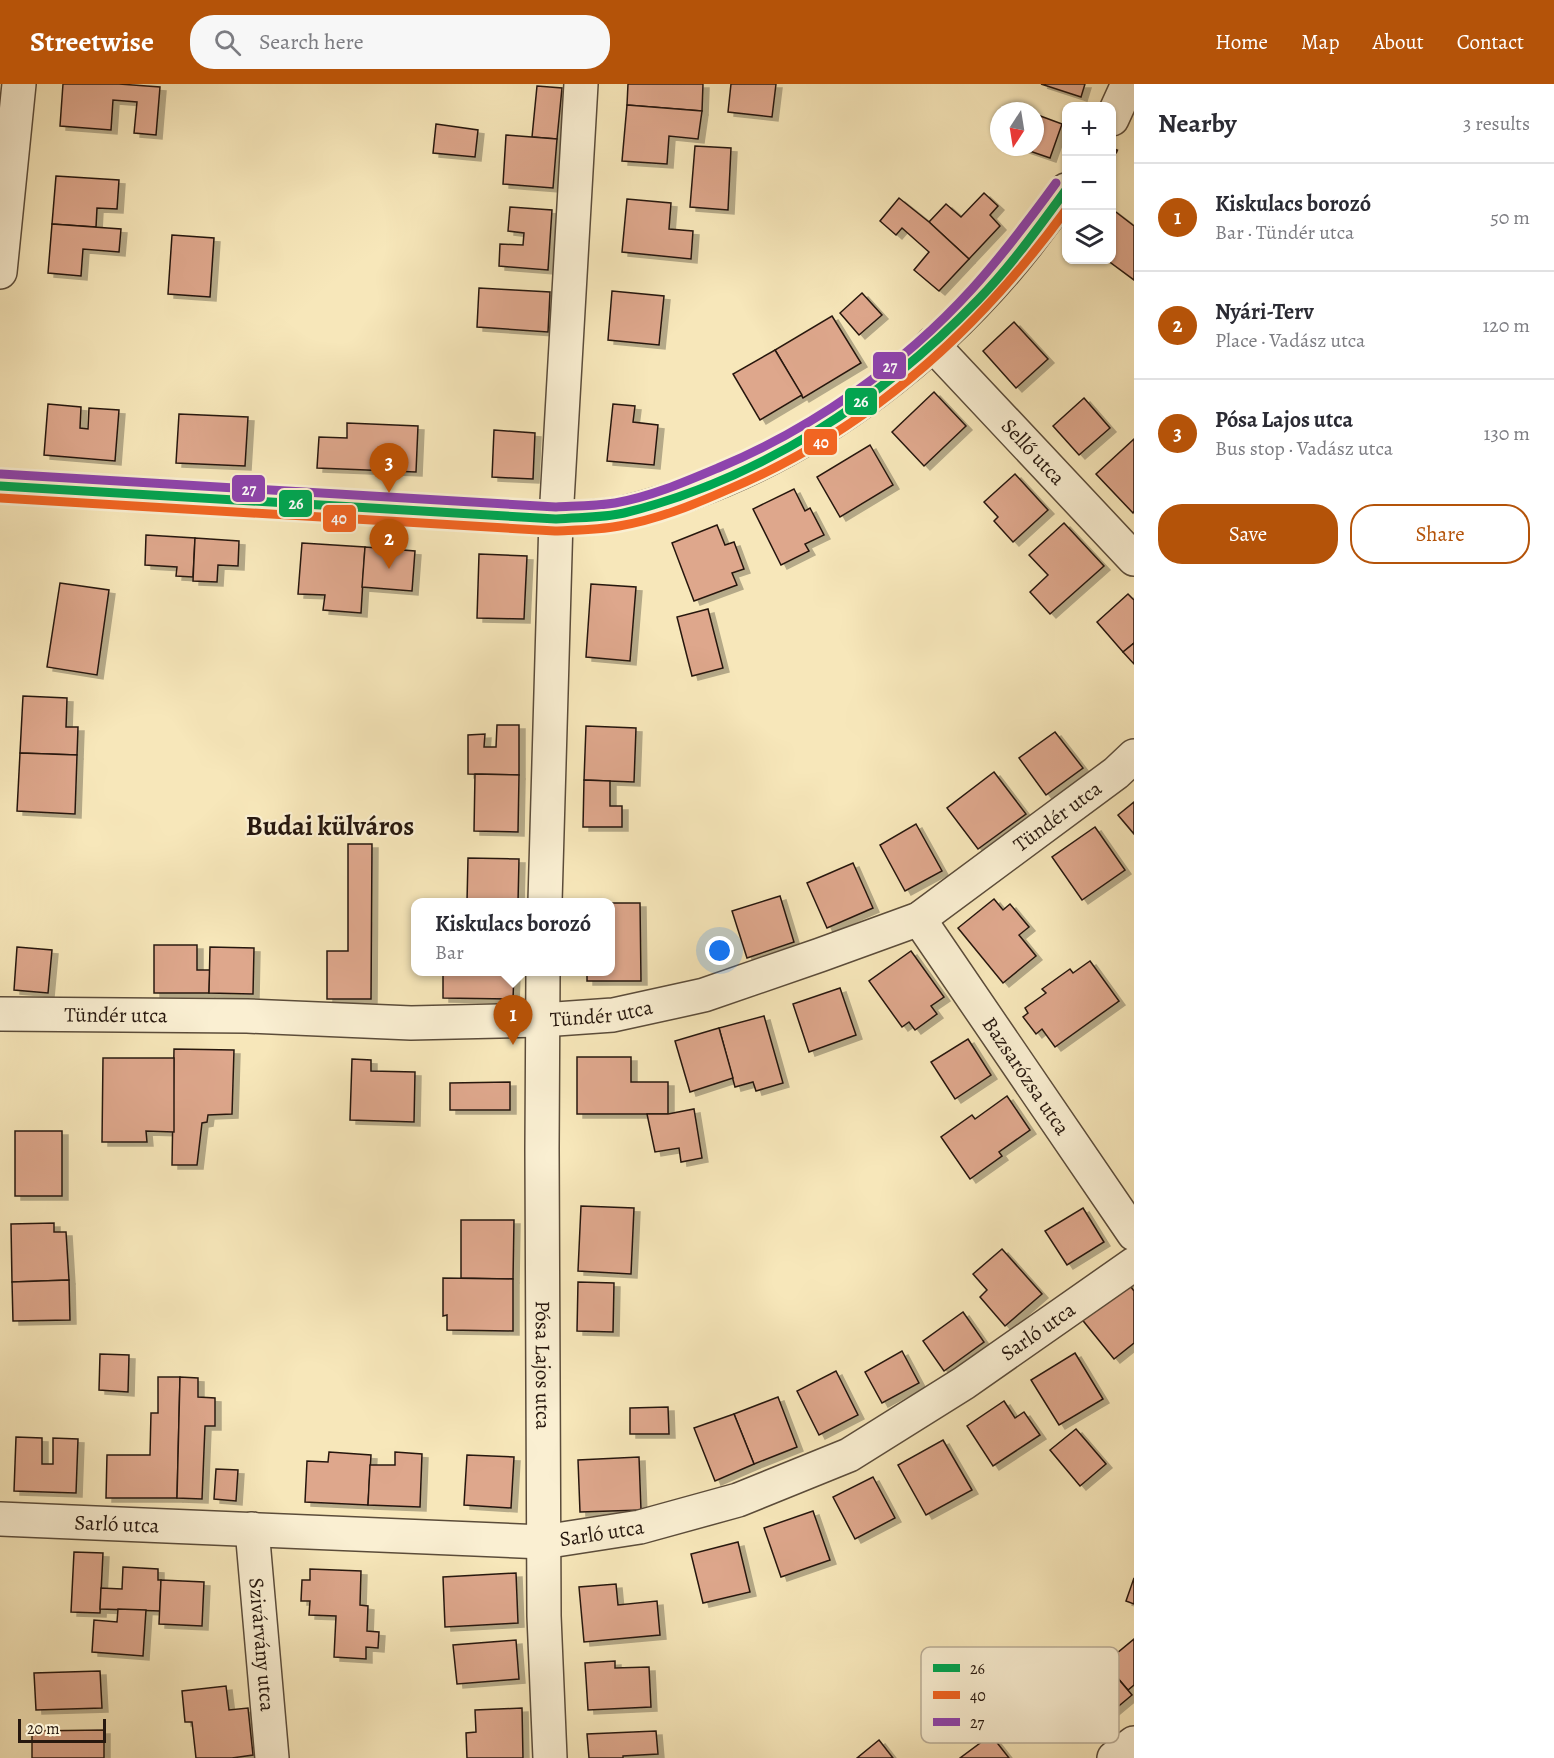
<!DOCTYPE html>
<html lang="en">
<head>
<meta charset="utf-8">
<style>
  :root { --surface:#fff; --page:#f7f7f7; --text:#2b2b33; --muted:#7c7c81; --line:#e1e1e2; --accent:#b45309 }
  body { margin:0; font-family:Alegreya,serif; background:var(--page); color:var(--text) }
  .controls { position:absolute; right:18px; top:18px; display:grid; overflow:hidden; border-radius:12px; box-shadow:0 2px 4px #0004 }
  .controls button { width:54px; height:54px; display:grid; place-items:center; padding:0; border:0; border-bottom:2px solid var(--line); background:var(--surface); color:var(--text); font:30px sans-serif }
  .compass { position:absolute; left:990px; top:18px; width:54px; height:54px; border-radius:50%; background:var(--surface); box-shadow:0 2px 4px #0004; rotate:192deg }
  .scale { position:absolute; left:18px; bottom:15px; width:88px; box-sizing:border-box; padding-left:6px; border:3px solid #27180f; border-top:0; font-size:16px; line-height:21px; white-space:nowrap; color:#27180f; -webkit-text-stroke:4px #faefd2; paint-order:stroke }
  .you { position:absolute; left:720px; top:867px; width:21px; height:21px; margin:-15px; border:4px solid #fff; border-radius:50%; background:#1a73e8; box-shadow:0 0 0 9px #1a73e833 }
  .badge { display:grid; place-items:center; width:39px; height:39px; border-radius:50%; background:var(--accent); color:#fff; font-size:20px; font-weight:700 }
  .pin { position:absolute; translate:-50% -50px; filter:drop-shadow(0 2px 3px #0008) }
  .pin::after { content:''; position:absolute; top:32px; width:21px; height:18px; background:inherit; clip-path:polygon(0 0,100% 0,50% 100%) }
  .popup { position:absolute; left:411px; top:814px; width:204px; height:78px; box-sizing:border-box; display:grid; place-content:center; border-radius:12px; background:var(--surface); filter:drop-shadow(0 2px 4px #0005); font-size:20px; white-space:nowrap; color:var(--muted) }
  .popup b { font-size:22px; color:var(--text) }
  .popup::after { content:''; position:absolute; left:50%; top:100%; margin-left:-12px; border:12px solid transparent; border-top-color:var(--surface) }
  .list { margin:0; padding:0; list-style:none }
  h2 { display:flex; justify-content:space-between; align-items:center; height:78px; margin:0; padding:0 24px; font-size:26px }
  h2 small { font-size:20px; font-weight:400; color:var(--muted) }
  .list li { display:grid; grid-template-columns:39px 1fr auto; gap:18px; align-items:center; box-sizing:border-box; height:108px; padding:0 24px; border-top:2px solid var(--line) }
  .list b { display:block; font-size:22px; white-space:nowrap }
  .list p { margin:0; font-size:20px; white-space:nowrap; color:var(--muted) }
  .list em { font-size:20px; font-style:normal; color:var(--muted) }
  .actions { display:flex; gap:12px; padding:18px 24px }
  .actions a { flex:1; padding:14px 0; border:2px solid var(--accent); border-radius:24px; text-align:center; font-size:21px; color:var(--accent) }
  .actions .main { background:var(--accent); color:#fff }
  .icon { flex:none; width:33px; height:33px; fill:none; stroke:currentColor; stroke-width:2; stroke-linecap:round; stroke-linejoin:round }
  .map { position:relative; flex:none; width:1134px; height:1674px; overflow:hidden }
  header { display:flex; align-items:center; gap:36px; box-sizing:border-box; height:84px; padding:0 30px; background:var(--accent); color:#fff }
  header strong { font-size:28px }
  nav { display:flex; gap:33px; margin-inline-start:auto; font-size:21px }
  .search { width:420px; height:54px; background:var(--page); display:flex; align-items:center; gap:15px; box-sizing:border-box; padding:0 21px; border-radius:24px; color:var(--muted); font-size:22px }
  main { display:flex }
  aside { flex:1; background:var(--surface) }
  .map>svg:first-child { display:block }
  .building { fill:#dea78c; stroke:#27180f; stroke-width:1.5; filter:url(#shadow) }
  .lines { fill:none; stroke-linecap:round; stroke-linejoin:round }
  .minor-casing { stroke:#5b4c3a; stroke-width:36 }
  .path { stroke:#27180f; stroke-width:4; stroke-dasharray:4.5 3; stroke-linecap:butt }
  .minor { stroke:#faefd2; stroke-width:33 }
  .bus-1-casing { stroke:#faefd2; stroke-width:14 }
  .bus-2-casing { stroke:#faefd2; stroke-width:14 }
  .bus-3-casing { stroke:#faefd2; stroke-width:14 }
  .bus-1 { stroke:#00a651; stroke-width:9 }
  .bus-2 { stroke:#f26522; stroke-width:9 }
  .bus-3 { stroke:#8e44ad; stroke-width:9 }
  .labels { text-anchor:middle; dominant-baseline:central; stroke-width:4.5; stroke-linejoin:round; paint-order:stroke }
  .street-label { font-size:21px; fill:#27180f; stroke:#faefd2 }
  .district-label { font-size:27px; font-weight:bold; fill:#27180f; stroke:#faefd2 }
  .key { fill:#faefd2; stroke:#bbae98; stroke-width:1.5 }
  .key-label { font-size:16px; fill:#27180f }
  .line-badge { stroke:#faefd2; stroke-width:2 }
  .badge-label { font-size:16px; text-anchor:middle; font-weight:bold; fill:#fff }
</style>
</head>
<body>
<header>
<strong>Streetwise</strong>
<div class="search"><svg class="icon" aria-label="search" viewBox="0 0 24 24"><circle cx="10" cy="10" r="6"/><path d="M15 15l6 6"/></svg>Search here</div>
<nav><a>Home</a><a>Map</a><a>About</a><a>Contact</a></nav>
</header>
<main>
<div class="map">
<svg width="1134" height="1674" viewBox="0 0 1134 1674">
  <defs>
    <filter id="shadow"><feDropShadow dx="6" dy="4" stdDeviation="0" flood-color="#0004"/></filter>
  </defs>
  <rect width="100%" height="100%" fill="#f7e7ba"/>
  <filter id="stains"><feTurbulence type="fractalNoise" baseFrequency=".00333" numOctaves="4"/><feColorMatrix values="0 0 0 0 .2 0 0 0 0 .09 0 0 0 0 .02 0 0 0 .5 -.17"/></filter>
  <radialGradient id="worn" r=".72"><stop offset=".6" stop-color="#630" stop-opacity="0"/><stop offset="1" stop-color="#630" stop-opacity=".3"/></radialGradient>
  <g class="building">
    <polygon points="63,0 119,0 160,3 156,51 134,49 137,18 113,16 111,46 60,42"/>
    <polygon points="628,0 703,0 702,27 627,21"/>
    <polygon points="731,0 776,0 772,33 728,28"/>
    <polygon points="1041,0 1085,0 1081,13"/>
    <polygon points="537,2 562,4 557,55 532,53"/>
    <polygon points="627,21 702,27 698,55 669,52 667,80 622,77"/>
    <polygon points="1035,30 1062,40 1050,74 1018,63 1035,63"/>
    <polygon points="436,40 478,46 475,73 433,69"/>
    <polygon points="506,51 557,55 553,104 503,100"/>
    <polygon points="695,62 731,64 728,126 690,123"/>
    <polygon points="56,92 119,96 117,125 97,124 96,143 52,140"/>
    <polygon points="984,109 998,122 990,131 1000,142 969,175 929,138 946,120 961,133"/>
    <polygon points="899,114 929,138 969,175 939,207 914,186 929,168 902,144 896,151 880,137"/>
    <polygon points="627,115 671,119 669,145 693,147 691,175 622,168"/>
    <polygon points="510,123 552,126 548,186 499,182 500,160 523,161 524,149 508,147"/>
    <polygon points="1112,125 1134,142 1134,196 1107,176 1112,176"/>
    <polygon points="52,140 121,145 119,168 83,165 81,192 48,189"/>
    <polygon points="172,151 214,154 210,213 168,210"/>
    <polygon points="479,204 550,208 548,248 477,243"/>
    <polygon points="612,207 664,212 659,261 608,256"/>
    <polygon points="862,209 882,231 859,251 840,229"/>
    <polygon points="832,232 861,279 803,314 775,266"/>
    <polygon points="1014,238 1048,275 1016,304 983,267"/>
    <polygon points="775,266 802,311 760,336 733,290"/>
    <polygon points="934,308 966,342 924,382 892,348"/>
    <polygon points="1084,314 1110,344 1079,371 1053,342"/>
    <polygon points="48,320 81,323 80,344 88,345 89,324 119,326 115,377 44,371"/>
    <polygon points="613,320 635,322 633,338 658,341 654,381 607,377"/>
    <polygon points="179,330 248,333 245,382 176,379"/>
    <polygon points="347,339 418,342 416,388 317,384 319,353 347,354"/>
    <polygon points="494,346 535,349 533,395 492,393"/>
    <polygon points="1134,355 1134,427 1133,429 1096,390"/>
    <polygon points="870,361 893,401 840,433 817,393"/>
    <polygon points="1015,390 1048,426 1013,458 994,437 998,433 984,418"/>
    <polygon points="794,405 805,427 810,424 824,451 805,460 809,467 781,481 753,425"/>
    <polygon points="1064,439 1104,482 1050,530 1030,508 1048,491 1029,471"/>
    <polygon points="717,441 725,461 734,458 744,485 732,489 737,501 694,517 672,459"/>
    <polygon points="146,451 195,454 193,493 176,492 177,483 145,481"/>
    <polygon points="195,454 239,457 238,482 218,481 217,498 193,497"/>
    <polygon points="302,459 365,463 361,529 323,526 325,511 298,510"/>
    <polygon points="365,463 415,467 412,507 362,503"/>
    <polygon points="479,470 527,472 524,535 477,534"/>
    <polygon points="60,499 109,506 97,591 47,583"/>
    <polygon points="591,500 636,503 630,577 586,573"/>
    <polygon points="1128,510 1134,516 1134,559 1123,568 1097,538"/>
    <polygon points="708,525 723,584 692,592 677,533"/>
    <polygon points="1134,559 1134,580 1123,568"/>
    <polygon points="23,612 67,614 66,643 78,643 77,671 20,669"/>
    <polygon points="497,641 519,641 519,691 468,690 468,651 485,650 484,663 496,663"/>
    <polygon points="586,642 636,644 634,698 584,696"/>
    <polygon points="1055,648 1083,684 1046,711 1019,674"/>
    <polygon points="20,669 77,671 75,730 17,727"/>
    <polygon points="994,688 1026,730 978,765 947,724"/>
    <polygon points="475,690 519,691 518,748 474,747"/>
    <polygon points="584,696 610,697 610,722 622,722 622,743 583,743"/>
    <polygon points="1134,718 1134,750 1118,731"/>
    <polygon points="916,740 942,787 905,807 880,761"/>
    <polygon points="1095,743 1125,786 1082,816 1052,773"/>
    <polygon points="348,760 372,760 371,915 327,915 327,867 348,867"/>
    <polygon points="468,774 519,775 518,818 467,818"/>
    <polygon points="853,779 873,824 827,844 807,799"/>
    <polygon points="780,812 794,858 747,874 732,827"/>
    <polygon points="994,815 1003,826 1010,820 1029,843 1019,851 1036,872 1003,899 958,844"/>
    <polygon points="610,819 640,819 641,897 587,897 587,888 610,888"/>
    <polygon points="154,861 197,861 197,886 210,886 209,909 154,909"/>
    <polygon points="17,863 52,866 48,909 14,906"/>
    <polygon points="210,863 254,864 253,910 209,909"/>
    <polygon points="911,867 944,913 931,922 937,930 915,946 909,938 902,943 869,897"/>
    <polygon points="1090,877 1119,917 1055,963 1042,945 1036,950 1023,933 1028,929 1025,924 1046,909 1042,905 1070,885 1073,889"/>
    <polygon points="443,888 514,888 513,915 443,914"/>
    <polygon points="840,904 856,951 809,968 793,920"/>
    <polygon points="764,932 783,999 756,1007 753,998 735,1003 719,944"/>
    <polygon points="719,944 733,994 690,1008 675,957"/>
    <polygon points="968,955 991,991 955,1015 931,978"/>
    <polygon points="174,965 234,966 232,1030 208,1031 207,1038 202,1039 197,1081 172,1081"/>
    <polygon points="577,973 631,973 631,998 668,998 668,1030 577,1030"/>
    <polygon points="103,974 174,974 174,1048 146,1047 147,1058 102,1058"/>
    <polygon points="352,975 371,976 371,987 415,988 414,1038 350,1036"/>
    <polygon points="510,998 510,1026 450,1026 450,999"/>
    <polygon points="1007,1012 1030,1046 999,1068 1002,1072 970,1095 941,1053 972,1031 975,1035"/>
    <polygon points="694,1025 702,1074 681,1078 679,1064 655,1068 647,1030 668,1030"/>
    <rect x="15" y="1047" width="47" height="65"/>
    <polygon points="581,1122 634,1124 631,1190 578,1187"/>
    <polygon points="1083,1124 1104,1158 1067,1181 1045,1147"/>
    <polygon points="461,1136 514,1136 513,1195 461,1194"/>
    <polygon points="54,1139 54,1148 66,1148 69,1196 12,1198 11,1140"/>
    <polygon points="1002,1165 1042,1210 1005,1242 980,1213 987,1206 973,1190"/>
    <polygon points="443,1194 513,1195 513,1247 447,1246 447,1231 443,1232"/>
    <polygon points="69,1196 70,1236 13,1237 12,1198"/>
    <polygon points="1126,1196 1134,1207 1134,1259 1114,1275 1080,1233"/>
    <polygon points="578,1198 614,1199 613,1248 577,1247"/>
    <polygon points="963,1228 984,1258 944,1287 923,1257"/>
    <polygon points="902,1267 919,1299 882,1319 865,1288"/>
    <polygon points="1075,1269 1103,1315 1059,1341 1031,1296"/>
    <polygon points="100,1270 129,1271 128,1308 99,1306"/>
    <polygon points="836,1287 858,1331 819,1351 797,1307"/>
    <polygon points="158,1293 180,1293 177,1414 106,1414 107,1371 150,1371 151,1329 158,1329"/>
    <polygon points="180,1293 198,1294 198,1313 215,1314 215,1342 205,1342 202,1415 177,1414"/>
    <polygon points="778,1313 797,1363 754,1380 734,1330"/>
    <polygon points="1004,1317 1015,1334 1024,1328 1040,1351 993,1382 967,1342"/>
    <polygon points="668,1323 669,1350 630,1350 630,1324"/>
    <polygon points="734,1330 754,1380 715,1397 694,1344"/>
    <polygon points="1076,1345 1106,1380 1080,1402 1050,1366"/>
    <polygon points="16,1353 42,1354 42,1380 53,1380 53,1354 78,1355 76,1409 14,1407"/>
    <polygon points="943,1356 972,1406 926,1431 898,1381"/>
    <polygon points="329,1368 371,1371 368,1421 305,1418 307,1377 328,1378"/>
    <polygon points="395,1368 422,1370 420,1423 368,1421 370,1381 395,1381"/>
    <polygon points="467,1371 514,1373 511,1424 464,1421"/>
    <polygon points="639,1373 641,1426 580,1428 578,1376"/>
    <polygon points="216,1385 238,1386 236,1417 214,1415"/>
    <polygon points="873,1393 895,1434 855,1455 833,1413"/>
    <polygon points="813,1427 830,1476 781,1493 764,1444"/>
    <polygon points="738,1458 750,1508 703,1519 691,1470"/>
    <polygon points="74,1468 103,1469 100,1529 71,1528"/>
    <polygon points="123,1483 158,1485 158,1496 161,1496 160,1527 100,1525 101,1504 122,1505"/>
    <polygon points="310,1485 361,1487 360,1521 368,1522 367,1547 379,1548 378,1564 366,1563 366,1575 334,1573 336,1532 309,1531 310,1517 301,1517 302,1496 310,1496"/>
    <polygon points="516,1489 518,1539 445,1543 443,1493"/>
    <polygon points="1134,1494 1134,1520 1126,1517"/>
    <polygon points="161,1496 204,1498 202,1542 159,1540"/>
    <polygon points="616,1500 618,1521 657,1517 660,1551 584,1558 579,1503"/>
    <polygon points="118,1525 146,1526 143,1572 92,1568 94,1536 117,1538"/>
    <polygon points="1134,1555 1134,1601 1128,1606 1105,1579"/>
    <polygon points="516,1556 519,1595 457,1600 453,1561"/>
    <polygon points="1076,1574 1101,1603 1115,1591 1132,1611 1102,1636 1060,1587"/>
    <polygon points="615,1577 615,1584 649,1583 651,1623 588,1626 585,1579"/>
    <polygon points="100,1587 102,1624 36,1626 34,1589"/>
    <polygon points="226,1602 229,1626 248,1624 253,1671 232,1674 196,1674 192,1638 185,1638 182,1607"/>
    <polygon points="522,1624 523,1674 467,1674 466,1649 476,1648 475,1626"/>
    <polygon points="104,1646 104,1674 32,1674 32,1647"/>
    <polygon points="656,1647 658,1670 623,1672 623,1674 589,1674 587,1650"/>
    <polygon points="991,1651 1009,1674 960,1674"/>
    <polygon points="879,1656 893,1674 857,1674"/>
  </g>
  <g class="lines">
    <defs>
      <g id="minor">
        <polyline points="1112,35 1128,0"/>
        <polyline points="0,188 19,0"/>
        <path id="s1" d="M932 260 1134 475"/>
        <path d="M0 402 556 435C578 433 602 434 624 429 805 385 964 259 1066 106"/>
        <polyline points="545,818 556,435 581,0"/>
        <path id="s2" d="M919 835 1134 1150"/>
        <path id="s3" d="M543 888 542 1065 544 1532 550 1674"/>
        <path id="s4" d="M0 930 247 932 411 939 542 936 613 931 704 911 820 871 919 835 1116 689 1134 672"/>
        <path id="s5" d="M0 1435 543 1458 640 1443 738 1416 849 1371 964 1299 1134 1180"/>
        <path id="s6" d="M252 1445 272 1674"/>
        <polyline points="1114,1674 1134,1659"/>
      </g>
    </defs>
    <use href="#minor" class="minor-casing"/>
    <polyline class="path" points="1112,76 1117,64"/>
    <use href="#minor" class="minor"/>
    <defs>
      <path id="bus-1" d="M0 402 556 435C578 433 602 434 624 429 761 395 881 316 978 216 1011 182 1038 144 1066 106"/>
      <path id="bus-2" d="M0 414 555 447C576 446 598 446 619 442 656 436 693 421 727 406 868 347 977 248 1066 126"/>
      <path id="bus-3" d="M1 390 556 423C575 422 595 422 615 419 650 413 685 398 718 384 813 344 902 282 972 205 1002 172 1029 136 1056 99"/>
    </defs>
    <use href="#bus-1" class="bus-1-casing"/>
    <use href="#bus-2" class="bus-2-casing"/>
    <use href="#bus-3" class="bus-3-casing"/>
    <use href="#bus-1" class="bus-1"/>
    <use href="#bus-2" class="bus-2"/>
    <use href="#bus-3" class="bus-3"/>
  </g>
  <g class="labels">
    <g class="street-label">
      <text stroke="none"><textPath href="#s1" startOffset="148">Sellő utca</textPath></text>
      <text stroke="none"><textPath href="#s4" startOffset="1107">Tündér utca</textPath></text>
      <text stroke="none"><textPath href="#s4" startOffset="602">Tündér utca</textPath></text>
      <text stroke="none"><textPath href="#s4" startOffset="116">Tündér utca</textPath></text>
      <text stroke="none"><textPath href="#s2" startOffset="190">Bazsarózsa utca</textPath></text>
      <text stroke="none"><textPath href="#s5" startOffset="1089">Sarló utca</textPath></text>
      <text stroke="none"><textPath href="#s3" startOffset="393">Pósa Lajos utca</textPath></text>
      <text stroke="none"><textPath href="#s5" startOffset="117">Sarló utca</textPath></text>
      <text stroke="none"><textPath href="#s5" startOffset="603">Sarló utca</textPath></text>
      <text stroke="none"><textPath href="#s6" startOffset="116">Szivárvány utca</textPath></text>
    </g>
    <g class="district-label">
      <text x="330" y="742">Budai külváros</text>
    </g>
  </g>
  <rect x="921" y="1563" width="198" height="96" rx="9" class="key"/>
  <rect x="933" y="1580" width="27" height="8" fill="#00a651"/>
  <rect x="933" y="1607" width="27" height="8" fill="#f26522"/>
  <rect x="933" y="1634" width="27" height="8" fill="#8e44ad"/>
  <g class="key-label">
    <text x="970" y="1590">26</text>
    <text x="970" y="1617">40</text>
    <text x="970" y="1644">27</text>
  </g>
  <g class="line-badge">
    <rect x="872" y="267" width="35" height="29" rx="6" fill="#8e44ad"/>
    <rect x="844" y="303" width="34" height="29" rx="6" fill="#00a651"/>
    <rect x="803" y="344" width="35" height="28" rx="6" fill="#f26522"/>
    <rect x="231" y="390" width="35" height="29" rx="6" fill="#8e44ad"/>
    <rect x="278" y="405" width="35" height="29" rx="6" fill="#00a651"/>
    <rect x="322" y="420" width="35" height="29" rx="6" fill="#f26522"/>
  </g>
  <g class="badge-label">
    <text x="890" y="288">27</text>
    <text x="861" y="323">26</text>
    <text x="821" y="364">40</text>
    <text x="249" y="411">27</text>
    <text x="296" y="425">26</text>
    <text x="339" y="440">40</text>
  </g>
  <rect width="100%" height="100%" filter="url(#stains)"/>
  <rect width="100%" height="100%" fill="url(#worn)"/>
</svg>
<div class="controls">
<button>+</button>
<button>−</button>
<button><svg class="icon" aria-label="layers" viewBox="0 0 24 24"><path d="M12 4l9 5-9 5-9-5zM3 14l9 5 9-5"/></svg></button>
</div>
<svg class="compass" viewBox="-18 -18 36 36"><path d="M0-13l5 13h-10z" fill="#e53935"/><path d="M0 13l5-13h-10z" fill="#7c7c81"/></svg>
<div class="scale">20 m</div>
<div class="you"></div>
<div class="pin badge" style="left:513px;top:961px">1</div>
<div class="popup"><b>Kiskulacs borozó</b>Bar</div>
<div class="pin badge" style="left:389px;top:485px">2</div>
<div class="pin badge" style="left:389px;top:409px">3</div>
</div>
<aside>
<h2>Nearby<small>3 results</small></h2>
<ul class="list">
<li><span class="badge">1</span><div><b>Kiskulacs borozó</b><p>Bar · Tündér utca</p></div><em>50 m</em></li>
<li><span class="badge">2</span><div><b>Nyári-Terv</b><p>Place · Vadász utca</p></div><em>120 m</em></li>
<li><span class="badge">3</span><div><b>Pósa Lajos utca</b><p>Bus stop · Vadász utca</p></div><em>130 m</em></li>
</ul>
<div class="actions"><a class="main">Save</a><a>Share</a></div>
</aside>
</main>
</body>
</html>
